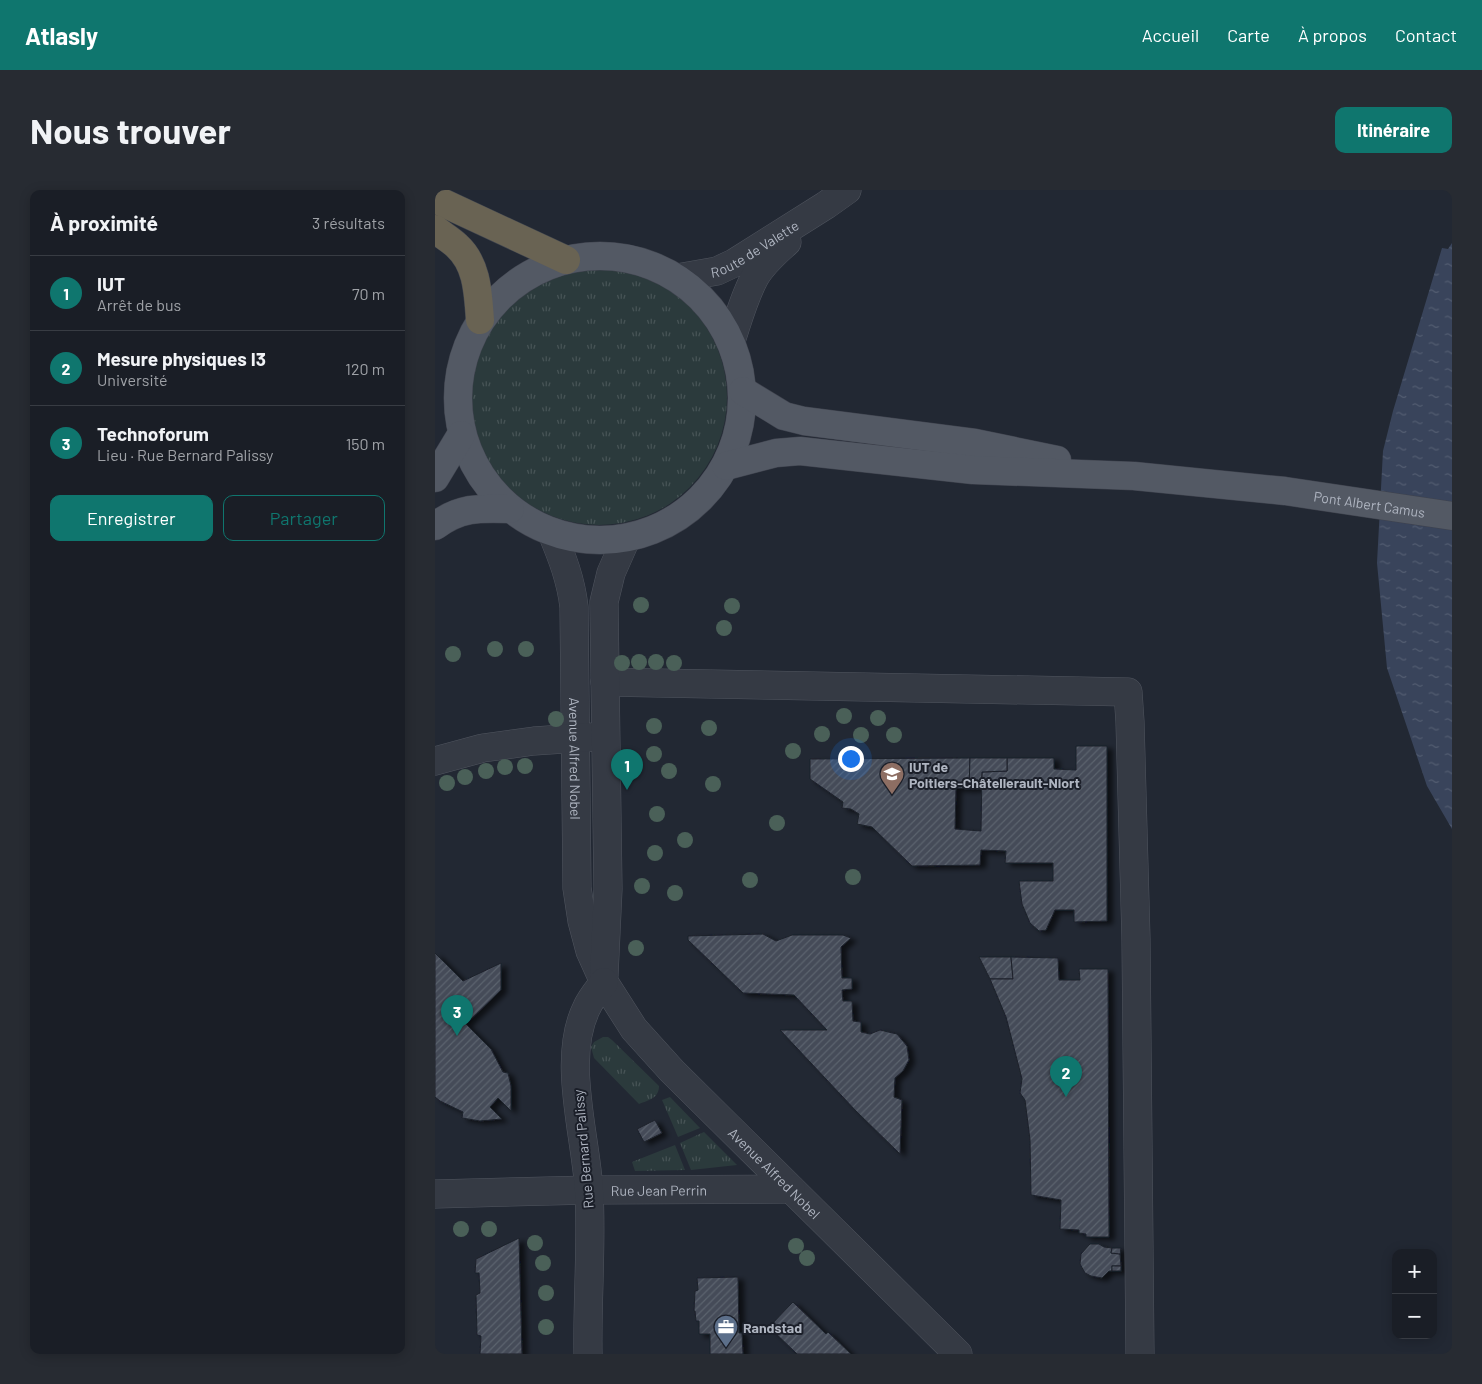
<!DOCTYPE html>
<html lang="fr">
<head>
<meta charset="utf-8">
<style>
  :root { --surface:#1a1e26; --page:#272b32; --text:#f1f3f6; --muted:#9fa2a7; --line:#383c43; --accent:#0f766e }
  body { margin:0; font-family:Barlow,sans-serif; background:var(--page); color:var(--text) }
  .controls { position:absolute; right:15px; bottom:15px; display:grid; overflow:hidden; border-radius:10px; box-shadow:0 2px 12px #0003 }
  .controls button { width:45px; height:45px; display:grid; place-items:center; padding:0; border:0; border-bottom:1px solid var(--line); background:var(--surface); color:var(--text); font:25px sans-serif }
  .you { position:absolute; left:415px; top:568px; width:18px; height:18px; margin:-12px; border:4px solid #fff; border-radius:50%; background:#1a73e8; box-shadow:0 0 0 8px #1a73e833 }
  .badge { display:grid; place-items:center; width:32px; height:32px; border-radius:50%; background:var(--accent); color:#fff; font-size:16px; font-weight:700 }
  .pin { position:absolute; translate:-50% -41px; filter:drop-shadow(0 1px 2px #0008) }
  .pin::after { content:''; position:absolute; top:26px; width:18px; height:15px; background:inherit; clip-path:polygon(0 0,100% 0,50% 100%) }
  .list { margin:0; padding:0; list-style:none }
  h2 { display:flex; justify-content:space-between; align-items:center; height:65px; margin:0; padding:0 20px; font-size:21px }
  h2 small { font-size:16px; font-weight:400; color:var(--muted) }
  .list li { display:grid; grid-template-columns:32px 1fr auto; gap:15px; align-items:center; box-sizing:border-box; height:75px; padding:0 20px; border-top:1px solid var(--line) }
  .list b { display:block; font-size:19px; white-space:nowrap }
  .list p { margin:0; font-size:16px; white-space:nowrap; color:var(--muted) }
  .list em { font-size:16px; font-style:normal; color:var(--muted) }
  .actions { display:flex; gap:10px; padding:15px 20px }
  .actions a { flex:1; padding:11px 0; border:1px solid var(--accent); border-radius:10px; text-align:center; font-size:18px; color:var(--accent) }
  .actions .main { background:var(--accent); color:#fff }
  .map { position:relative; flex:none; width:1017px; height:1164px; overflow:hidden; border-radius:10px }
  header { display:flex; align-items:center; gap:30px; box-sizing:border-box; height:70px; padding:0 25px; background:var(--accent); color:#fff }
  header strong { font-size:24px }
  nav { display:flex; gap:28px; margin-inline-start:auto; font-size:18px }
  .intro { display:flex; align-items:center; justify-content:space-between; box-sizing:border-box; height:120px; padding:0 30px }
  h1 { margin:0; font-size:35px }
  .button { padding:12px 22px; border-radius:10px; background:var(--accent); color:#fff; font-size:18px; font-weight:700 }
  main { display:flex; gap:30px; padding:0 30px }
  aside { flex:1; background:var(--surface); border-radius:10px; box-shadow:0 2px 12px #0003 }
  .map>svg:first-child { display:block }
  .grass { fill:url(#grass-tufts) }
  .water { fill:url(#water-ripples) }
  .building { fill:url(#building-hatch); stroke:#1d212b; filter:url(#shadow) }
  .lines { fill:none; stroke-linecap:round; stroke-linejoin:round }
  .minor-casing { stroke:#50555f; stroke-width:29 }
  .major-casing { stroke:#3f434e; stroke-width:29 }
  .highway-casing { stroke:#40454f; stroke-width:29 }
  .minor { stroke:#353a44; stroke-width:28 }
  .major { stroke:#535964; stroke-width:28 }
  .highway { stroke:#696353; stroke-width:28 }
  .tree { fill:#4a6058 }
  .labels { text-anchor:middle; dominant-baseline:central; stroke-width:4; stroke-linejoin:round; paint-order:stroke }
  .street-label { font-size:14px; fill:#afb5c1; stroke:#1b1f29 }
  .poi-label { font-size:14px; font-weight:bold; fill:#afb5c1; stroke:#1b1f29; text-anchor:start }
</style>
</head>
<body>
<header>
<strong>Atlasly</strong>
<nav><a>Accueil</a><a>Carte</a><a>À propos</a><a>Contact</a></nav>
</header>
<div class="intro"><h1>Nous trouver</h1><a class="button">Itinéraire</a></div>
<main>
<aside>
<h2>À proximité<small>3 résultats</small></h2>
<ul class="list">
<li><span class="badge">1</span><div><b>IUT</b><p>Arrêt de bus</p></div><em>70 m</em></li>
<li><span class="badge">2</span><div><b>Mesure physiques I3</b><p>Université</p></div><em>120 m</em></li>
<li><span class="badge">3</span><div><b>Technoforum</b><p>Lieu · Rue Bernard Palissy</p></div><em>150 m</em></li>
</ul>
<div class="actions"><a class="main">Enregistrer</a><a>Partager</a></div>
</aside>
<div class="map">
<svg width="1017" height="1164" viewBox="0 0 1017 1164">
  <defs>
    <pattern id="grass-tufts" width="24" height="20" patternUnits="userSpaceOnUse" patternTransform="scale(1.25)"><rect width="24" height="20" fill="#2b3a3c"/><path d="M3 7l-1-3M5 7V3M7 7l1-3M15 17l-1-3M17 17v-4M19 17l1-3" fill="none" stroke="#475456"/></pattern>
    <pattern id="water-ripples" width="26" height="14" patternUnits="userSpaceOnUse" patternTransform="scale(1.25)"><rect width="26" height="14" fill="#39445b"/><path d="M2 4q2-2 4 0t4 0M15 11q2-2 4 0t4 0" fill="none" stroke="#535d71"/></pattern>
    <pattern id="building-hatch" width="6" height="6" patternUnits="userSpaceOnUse" patternTransform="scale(1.25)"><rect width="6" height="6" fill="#444b58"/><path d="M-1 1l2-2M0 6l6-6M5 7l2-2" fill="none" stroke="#5c636e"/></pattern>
    <filter id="shadow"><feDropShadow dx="5.5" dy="3" stdDeviation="2.5" flood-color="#0009"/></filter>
  </defs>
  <rect width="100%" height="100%" fill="#222833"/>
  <g class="grass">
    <circle cx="164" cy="207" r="128"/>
    <path d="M168 847H173L177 850 224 896C224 908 214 910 204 914L159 868 156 857 159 852Z"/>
    <polygon points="235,907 265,938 243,947 227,910"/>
    <polygon points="269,942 302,975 256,980 245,953"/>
    <polygon points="240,955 250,980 200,981 197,972"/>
  </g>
  <polygon class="water" points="1017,53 1017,639 992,596 952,478 942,373 948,261 958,221 1007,58 1013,59"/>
  <g class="building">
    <polygon points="641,556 672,556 672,731 639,732 639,720 620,720 611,740 604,741 595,733 587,714 584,691 618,691 618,673 570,673 571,661 546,660 545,675 477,676 437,637 422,634 424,624 416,619 407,618 408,612 375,589 375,569 535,568 534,599 521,598 520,639 546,641 547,582 572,581 572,568 619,568 619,579 641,580"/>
    <polygon points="535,568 572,568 572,581 547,582 546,598 534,599"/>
    <polygon points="328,744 341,751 357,745 408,745 416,748 406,757 407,788 417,788 417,799 407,800 408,811 417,811 418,831 426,832 426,842 435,844 445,840 462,844 472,856 474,870 468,881 460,888 459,907 467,910 465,964 421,921 345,840 392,840 359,805 308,803 253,750 253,746"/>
    <polygon points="0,763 28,791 66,773 66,800 31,834 56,859 68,882 73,883 76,896 76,921 63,908 55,917 67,929 45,931 27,928 28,922 5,911 0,907"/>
    <polygon points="544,767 576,767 578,789 555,789"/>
    <polygon points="576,767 623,768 624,790 645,790 644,779 673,779 674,1047 651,1047 651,1044 644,1043 644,1040 625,1039 626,1010 596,1005 595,950 590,910 585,903 587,889 571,827 555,789 578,789"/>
    <polygon points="220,930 227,943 209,952 202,939"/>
    <polygon points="84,1048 87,1164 45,1164 46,1146 42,1145 41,1105 45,1103 44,1083 40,1083 41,1069"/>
    <polygon points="655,1054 664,1054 669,1057 677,1058 676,1063 685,1064 686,1076 677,1076 677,1081 674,1081 667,1088 656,1086 650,1083 645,1074 646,1064"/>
    <polygon points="677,1058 686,1058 685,1064 676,1063"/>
    <rect x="677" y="1076" width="9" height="5"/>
    <polygon points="303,1087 304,1143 307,1143 308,1164 275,1164 275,1144 264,1144 264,1131 261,1131 260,1121 259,1121 260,1101 263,1100 262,1088"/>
    <polygon points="358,1112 391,1144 393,1142 416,1164 362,1164 334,1137"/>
  </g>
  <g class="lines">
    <defs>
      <g id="minor">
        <path id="s1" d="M242 88 282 81 299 73 391 15 412 0"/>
        <path d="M296 151C303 130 309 107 320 87 328 73 340 63 352 52"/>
        <path id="s2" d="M117 343C127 367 136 390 139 417L142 698 147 731 155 761 169 792 199 839 237 881 523 1164"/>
        <polyline points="170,492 693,502 695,532 701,749 705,1164"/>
        <polyline points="0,571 48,558 99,551 159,547"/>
        <polyline points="169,785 173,699 169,412 176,383 191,349"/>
        <path id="s3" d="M0 1004 154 1000 356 999"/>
        <path d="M153 1164C152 1110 157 1055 154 1001 151 946 126 868 152 817 156 808 163 800 169 792"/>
      </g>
      <g id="major">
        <circle cx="165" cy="208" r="142"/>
        <polyline points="308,201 349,226 369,231 540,253 622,270"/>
        <path id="s4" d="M291 276 341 263 365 261 538 280 699 286 850 301 1017 326"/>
        <polyline points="0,288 26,245"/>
        <path d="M0 336C25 317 44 318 75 319"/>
      </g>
      <g id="highway">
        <polyline points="0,9 131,70"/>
        <path d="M0 39C7 45 16 50 22 56 43 75 43 105 45 130"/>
      </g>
    </defs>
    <use href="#minor" class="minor-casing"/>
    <use href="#major" class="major-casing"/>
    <use href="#highway" class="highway-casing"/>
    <use href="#minor" class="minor"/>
    <use href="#major" class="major"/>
    <use href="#highway" class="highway"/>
  </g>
  <g class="tree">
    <circle cx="206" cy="415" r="8"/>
    <circle cx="297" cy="416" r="8"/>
    <circle cx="289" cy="438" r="8"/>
    <circle cx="60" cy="459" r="8"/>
    <circle cx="91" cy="459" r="8"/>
    <circle cx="18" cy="464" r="8"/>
    <circle cx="204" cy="472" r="8"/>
    <circle cx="221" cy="472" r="8"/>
    <circle cx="187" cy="473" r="8"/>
    <circle cx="239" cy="473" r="8"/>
    <circle cx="409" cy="526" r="8"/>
    <circle cx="443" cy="528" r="8"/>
    <circle cx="121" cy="529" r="8"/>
    <circle cx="219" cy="536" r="8"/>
    <circle cx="274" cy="538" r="8"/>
    <circle cx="387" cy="544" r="8"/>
    <circle cx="426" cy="545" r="8"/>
    <circle cx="459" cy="545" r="8"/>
    <circle cx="358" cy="561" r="8"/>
    <circle cx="219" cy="564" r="8"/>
    <circle cx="90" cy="576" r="8"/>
    <circle cx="70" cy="577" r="8"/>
    <circle cx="51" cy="581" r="8"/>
    <circle cx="234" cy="581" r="8"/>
    <circle cx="30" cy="587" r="8"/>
    <circle cx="12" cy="593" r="8"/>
    <circle cx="278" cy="594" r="8"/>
    <circle cx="222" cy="624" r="8"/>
    <circle cx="342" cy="633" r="8"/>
    <circle cx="250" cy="650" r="8"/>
    <circle cx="220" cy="663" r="8"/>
    <circle cx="418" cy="687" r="8"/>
    <circle cx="315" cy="690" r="8"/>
    <circle cx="207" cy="696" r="8"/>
    <circle cx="240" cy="703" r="8"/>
    <circle cx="201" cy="758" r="8"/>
    <circle cx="26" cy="1039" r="8"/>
    <circle cx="54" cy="1039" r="8"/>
    <circle cx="100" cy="1053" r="8"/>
    <circle cx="361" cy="1056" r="8"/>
    <circle cx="372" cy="1068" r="8"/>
    <circle cx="108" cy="1073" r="8"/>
    <circle cx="111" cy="1103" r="8"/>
    <circle cx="111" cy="1137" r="8"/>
  </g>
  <defs>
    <symbol id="university-pin" viewBox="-11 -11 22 30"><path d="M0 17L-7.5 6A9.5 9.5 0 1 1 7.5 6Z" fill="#8d6e63" stroke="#1b1f29"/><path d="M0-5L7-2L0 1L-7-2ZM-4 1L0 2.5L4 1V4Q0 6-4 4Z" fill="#fff"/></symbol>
    <symbol id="office-pin" viewBox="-11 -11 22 30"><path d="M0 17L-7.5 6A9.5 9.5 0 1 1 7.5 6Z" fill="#5c6f8a" stroke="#1b1f29"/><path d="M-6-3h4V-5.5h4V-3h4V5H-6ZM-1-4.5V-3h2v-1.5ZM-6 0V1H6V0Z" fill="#fff"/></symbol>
  </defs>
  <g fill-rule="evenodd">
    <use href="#university-pin" x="443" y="570" width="28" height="38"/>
    <use href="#office-pin" x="277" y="1123" width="28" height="38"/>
  </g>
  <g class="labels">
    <g class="street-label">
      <text stroke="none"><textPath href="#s1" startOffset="84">Route de Valette</textPath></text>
      <text stroke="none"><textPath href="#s4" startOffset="648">Pont Albert Camus</textPath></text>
      <text stroke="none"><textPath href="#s2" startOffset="229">Avenue Alfred Nobel</textPath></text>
      <text transform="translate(148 959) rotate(-95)">Rue Bernard Palissy</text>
      <text stroke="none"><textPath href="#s2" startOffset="714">Avenue Alfred Nobel</textPath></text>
      <text stroke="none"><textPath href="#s3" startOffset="224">Rue Jean Perrin</textPath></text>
    </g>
    <g class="poi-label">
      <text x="474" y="576">IUT de<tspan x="474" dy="16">Poitiers-Châtellerault-Niort</tspan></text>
      <text x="308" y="1137">Randstad</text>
    </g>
  </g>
</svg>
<div class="controls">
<button>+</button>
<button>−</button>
</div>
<div class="you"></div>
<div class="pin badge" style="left:192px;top:600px">1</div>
<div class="pin badge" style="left:631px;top:907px">2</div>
<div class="pin badge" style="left:22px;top:846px">3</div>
</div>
</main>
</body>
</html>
